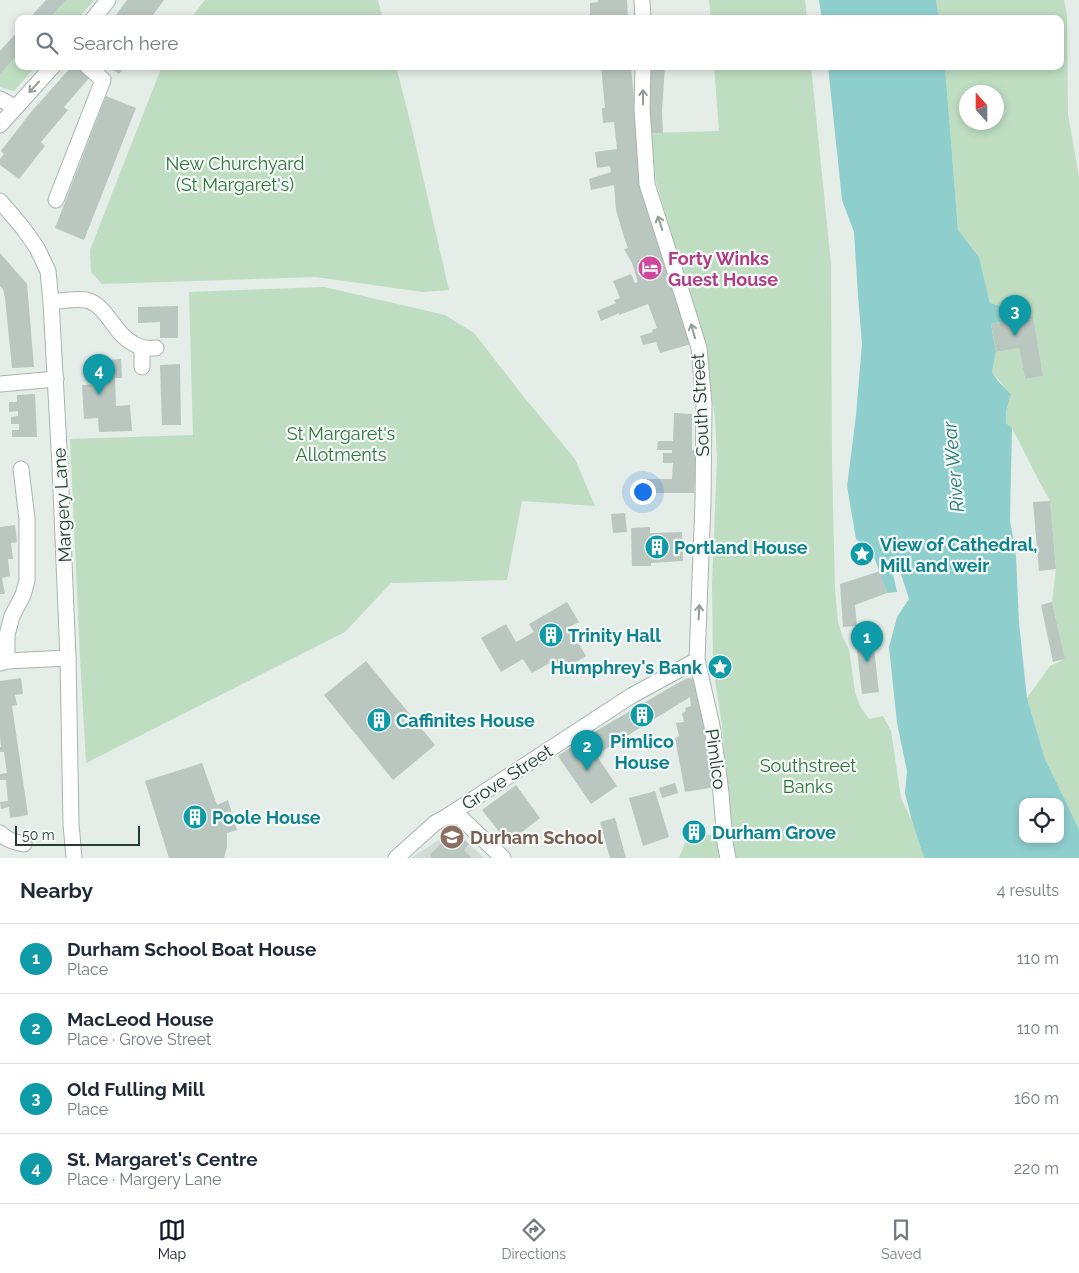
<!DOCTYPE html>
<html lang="en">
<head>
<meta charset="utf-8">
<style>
  :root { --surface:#fff; --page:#f6f6f7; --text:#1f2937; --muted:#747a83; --line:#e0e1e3; --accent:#111827 }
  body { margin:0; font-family:Raleway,sans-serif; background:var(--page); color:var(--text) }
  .controls { position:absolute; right:15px; bottom:15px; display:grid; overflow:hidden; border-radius:10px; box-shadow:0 2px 8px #0003 }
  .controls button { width:45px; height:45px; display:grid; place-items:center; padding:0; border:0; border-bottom:1px solid var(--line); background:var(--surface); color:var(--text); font:25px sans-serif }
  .compass { position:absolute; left:959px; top:85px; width:45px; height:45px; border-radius:50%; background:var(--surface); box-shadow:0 2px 8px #0003; rotate:339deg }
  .scale { position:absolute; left:15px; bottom:12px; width:125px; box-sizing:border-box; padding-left:5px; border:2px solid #243d32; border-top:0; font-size:14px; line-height:18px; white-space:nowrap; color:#243d32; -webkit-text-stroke:4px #f4f9f6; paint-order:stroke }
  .you { position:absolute; left:642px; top:491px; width:18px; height:18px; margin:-12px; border:4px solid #fff; border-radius:50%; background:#1a73e8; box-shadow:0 0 0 8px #1a73e833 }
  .badge { display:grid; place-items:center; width:32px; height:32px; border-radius:50%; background:var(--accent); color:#fff; font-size:16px; font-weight:700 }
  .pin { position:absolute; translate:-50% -41px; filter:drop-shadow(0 1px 2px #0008) }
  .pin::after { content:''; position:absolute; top:26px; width:18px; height:15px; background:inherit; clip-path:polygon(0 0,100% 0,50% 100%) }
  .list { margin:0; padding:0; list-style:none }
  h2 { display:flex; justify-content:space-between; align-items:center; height:65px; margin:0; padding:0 20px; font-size:21px }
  h2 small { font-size:16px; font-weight:400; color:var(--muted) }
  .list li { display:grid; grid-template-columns:32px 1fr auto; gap:15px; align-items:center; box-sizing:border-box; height:70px; padding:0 20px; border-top:1px solid var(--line) }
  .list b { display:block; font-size:19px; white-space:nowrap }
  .list p { margin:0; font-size:16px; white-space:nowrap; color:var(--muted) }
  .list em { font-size:16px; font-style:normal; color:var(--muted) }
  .icon { flex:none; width:28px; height:28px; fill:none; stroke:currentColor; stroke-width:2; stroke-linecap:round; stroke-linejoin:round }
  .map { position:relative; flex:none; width:1079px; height:858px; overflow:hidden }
  .search { position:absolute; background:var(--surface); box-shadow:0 2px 8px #0003; left:15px; right:15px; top:15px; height:55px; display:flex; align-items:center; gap:12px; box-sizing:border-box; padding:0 18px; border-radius:10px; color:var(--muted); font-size:19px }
  .sheet { height:345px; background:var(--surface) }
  nav { display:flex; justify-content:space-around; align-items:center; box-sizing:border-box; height:70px; border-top:1px solid var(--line); background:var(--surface); font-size:14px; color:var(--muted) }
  nav a { display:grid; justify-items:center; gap:2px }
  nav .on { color:var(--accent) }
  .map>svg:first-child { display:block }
  .built { fill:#d2dcd6 }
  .green { fill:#beddc1; fill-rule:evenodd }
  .water { fill:#8ecfce; fill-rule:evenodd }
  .building { fill:#b9c7c0 }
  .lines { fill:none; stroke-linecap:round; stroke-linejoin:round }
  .minor-casing { stroke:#a7b5ad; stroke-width:17 }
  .tertiary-casing { stroke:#a7b5ad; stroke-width:17 }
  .minor { stroke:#fff; stroke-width:15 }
  .tertiary { stroke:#fff; stroke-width:15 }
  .oneway { stroke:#929e98 }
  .labels { text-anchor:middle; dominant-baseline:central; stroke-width:4.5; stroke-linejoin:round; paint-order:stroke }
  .park-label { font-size:18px; fill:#30733f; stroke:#f4f9f6 }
  .hotel-label { font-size:18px; font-weight:bold; fill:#b23c85; stroke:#f4f9f6; text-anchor:start }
  .street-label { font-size:18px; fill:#243d32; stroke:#f4f9f6 }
  .culture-label { font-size:18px; font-weight:bold; fill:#0d838f; stroke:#f4f9f6; text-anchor:start }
  .education-label { font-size:18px; font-weight:bold; fill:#785e54; stroke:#f4f9f6; text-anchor:start }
  .water-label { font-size:19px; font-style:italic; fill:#207777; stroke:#f4f9f6 }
</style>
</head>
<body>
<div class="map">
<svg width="1079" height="858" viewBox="0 0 1079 858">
  <rect width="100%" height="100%" fill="#e4ede7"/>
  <polygon class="built" points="454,830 484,858 411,858"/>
  <g class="green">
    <polygon points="66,0 94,0 78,19 49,19"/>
    <polygon points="205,0 378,0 383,19 190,19"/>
    <polygon points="709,0 805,0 807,19 711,19"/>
    <path d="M936 0H1064L1067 15 1068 114 1079 177V829L1045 759 1027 698 1050 666 1065 659 1052 602 1056 569 1050 501 1038 479 1012 428 1006 423V412L1011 394 992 372 996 352 1019 348 1025 379 1043 376 1033 317 1011 320 1007 308 990 303 979 257 958 230 945 66H1060V19H939ZM966 92H996V122H966Z"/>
    <polygon points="19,53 19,66 36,66 14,91 0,87 0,74"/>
    <polygon points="162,66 396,66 411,125 449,290 423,292 316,277 102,284 91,272 90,250"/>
    <polygon points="714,66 811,66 831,264 832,463 835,589 838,622 843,638 849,649 855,692 860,706 869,719 883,716 891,731 901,798 912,821 924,858 732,858 722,726 713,666 712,583 717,459 715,418 703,338 656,182 650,133 719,131"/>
    <polygon points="324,287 445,315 474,333 523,396 575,459 595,506 522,501 507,580 391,583 345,632 86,763 80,657 70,439 193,435 189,292"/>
    <polygon points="706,835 715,835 720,858 679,858 686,841"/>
  </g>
  <g class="water">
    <polygon points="819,0 936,0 939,19 822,19"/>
    <path d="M828 66H945L958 230 979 257 990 303 1007 308 1011 320 991 324 996 352 992 372 998 381 1011 394 1006 412V423L1012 428 1010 520 1016 556 1019 623 1027 698 1045 759 1079 829V858H924L912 821 905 793 907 771 897 723 889 647 897 617 909 599 900 571 893 574 897 592 887 593 875 559 868 549 856 539 847 486 856 415 862 344 858 296 854 232 842 200ZM1023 802H1060V839H1023Z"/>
  </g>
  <g class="building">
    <polygon points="46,0 66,0 49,19 29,19"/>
    <polygon points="127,0 164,0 150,19 113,19"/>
    <polygon points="598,0 627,0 628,19 598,19 598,15 590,17 590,3 598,2"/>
    <polygon points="19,30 19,53 0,74 0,51"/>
    <polygon points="72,66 77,66 90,77 64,107 68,110 41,142 45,146 19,179 0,165 0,159 4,154 1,151 31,112"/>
    <polygon points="108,66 125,66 119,74"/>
    <polygon points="601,66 631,66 637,130 691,344 660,353 656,342 643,345 640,336 653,332 652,330 657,328 648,304 619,315 619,313 601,321 597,311 616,303 614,300 620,298 613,281 631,274 635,283 638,282 632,263 624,249 628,248 624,237 616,210 614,185 591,190 589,179 611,172 610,166 597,168 595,152 617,149 614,122 603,123 602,108 605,108"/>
    <polygon points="651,66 665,66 662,111 663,133 650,133"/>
    <polygon points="106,96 136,108 84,240 55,228"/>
    <polygon points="0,253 27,284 34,367 12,368 5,298 3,289 0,286"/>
    <polygon points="178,306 178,338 160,338 160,322 138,323 138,307"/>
    <polygon points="1033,316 1043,376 1025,379 1019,348 996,352 991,324"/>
    <polygon points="121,359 122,378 115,378 116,406 130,405 132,431 99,432 98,418 84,419 82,385 99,384 99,378 90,378 89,361"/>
    <polygon points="180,364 181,425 162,425 160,365"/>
    <polygon points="35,394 37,437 12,437 12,430 19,430 19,424 11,424 11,417 18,416 18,411 9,412 9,402 17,402 17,395"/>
    <polygon points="674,413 692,414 692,450 697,450 694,493 646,493 647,479 672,479 673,463 663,463 663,453 672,453 672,450 657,450 658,441 673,441"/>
    <polygon points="1050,501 1056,569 1039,571 1033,502"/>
    <polygon points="625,513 627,532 613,533 611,514"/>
    <polygon points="15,525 17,542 11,543 13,559 8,559 10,576 2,578 5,594 0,594 0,527"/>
    <polygon points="650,527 650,533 682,532 683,561 651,563 651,566 632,566 631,528"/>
    <polygon points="880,571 887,593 855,605 857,626 843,627 840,584"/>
    <polygon points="567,602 579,622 569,627 586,656 562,671 555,660 532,673 523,659 501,672 481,638 506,624 516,642 534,632 529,624"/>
    <polygon points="1052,602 1065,659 1053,662 1041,605"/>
    <polygon points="872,631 879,692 862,694 855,633"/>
    <polygon points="366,661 435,745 393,780 324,695"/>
    <polygon points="21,678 23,694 15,695 17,705 12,706 28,815 10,818 9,807 1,809 0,802 8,801 6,780 0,780 0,774 7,773 4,752 0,752 0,747 1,747 0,737 0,681"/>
    <polygon points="688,678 694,679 698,693 715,787 685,792 675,738 679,736 676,723 684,722 682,713 686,711 685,708 691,706 690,697 596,755 617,786 591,804 558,756 584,738 676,684"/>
    <polygon points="202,763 217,805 228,800 237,830 227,833 227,847 224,858 169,858 145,781"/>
    <polygon points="675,783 678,793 662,798 659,788"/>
    <polygon points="516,785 540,818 508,843 482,810"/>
    <polygon points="655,791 669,837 643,846 629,798"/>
    <polygon points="615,818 626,858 610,858 600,822"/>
    <polygon points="703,823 706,835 686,841 683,829"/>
    <polygon points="454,830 469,844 464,850 472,858 432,858 430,855"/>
  </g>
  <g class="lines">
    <defs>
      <g id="minor">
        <polyline points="642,0 643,19"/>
        <polyline points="93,19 108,0"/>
        <polyline points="643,66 642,108 647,184 685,303 699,348 704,404 703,501 697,660 712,726 721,793 725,843 728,858"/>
        <polyline points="0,99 15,107"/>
        <polyline points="0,125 53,66"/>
        <polyline points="56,200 103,80 87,66"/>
        <path d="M51 302C62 301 75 298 86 300 110 306 113 338 141 347 145 349 151 348 156 348"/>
        <polyline points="142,348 142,367"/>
        <polyline points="0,384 56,379"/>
        <polyline points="7,661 7,635 12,616 23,595 27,581 27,519 21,469"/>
        <polyline points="0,663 7,661 68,658"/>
        <polyline points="446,817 631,696 697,660"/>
        <path d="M0 833C6 840 15 842 24 844"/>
      </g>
      <g id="tertiary">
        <polyline points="0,201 23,228 37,248 48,271 51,302 60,466 68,658 71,824 74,858"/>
        <polyline points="396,858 435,823 446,817 460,817 503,858"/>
      </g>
    </defs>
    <use href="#minor" class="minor-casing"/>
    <use href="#tertiary" class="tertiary-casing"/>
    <use href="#minor" class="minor"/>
    <use href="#tertiary" class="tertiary"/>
  </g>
  <defs><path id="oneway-shaft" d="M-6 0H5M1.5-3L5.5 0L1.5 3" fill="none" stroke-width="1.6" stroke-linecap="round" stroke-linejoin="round" transform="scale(1.25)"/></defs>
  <g class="oneway">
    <use href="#oneway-shaft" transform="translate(34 87) rotate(133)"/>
    <use href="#oneway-shaft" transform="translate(643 97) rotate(-90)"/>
    <use href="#oneway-shaft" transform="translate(660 223) rotate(-108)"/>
    <use href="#oneway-shaft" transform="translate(693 331) rotate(-106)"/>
    <use href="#oneway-shaft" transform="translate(699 612) rotate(-87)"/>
  </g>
  <defs>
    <symbol id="hotel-disc" viewBox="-11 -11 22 22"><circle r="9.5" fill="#d1479c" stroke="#f4f9f6"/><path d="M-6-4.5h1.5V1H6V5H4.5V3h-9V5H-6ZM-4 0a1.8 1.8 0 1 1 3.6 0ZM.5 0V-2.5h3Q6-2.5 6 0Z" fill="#fff"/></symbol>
    <symbol id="building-disc" viewBox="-11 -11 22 22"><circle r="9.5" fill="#0f9aa8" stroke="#f4f9f6"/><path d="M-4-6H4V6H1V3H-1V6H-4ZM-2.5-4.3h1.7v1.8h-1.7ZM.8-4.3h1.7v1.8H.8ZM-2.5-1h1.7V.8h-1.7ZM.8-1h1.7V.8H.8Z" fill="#fff"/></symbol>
    <symbol id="sight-disc" viewBox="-11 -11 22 22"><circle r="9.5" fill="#0f9aa8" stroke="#f4f9f6"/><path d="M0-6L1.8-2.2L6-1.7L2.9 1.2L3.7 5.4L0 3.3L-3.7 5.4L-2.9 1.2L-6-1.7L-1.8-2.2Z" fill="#fff"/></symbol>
    <symbol id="school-disc" viewBox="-11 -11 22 22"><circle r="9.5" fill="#8d6e63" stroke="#f4f9f6"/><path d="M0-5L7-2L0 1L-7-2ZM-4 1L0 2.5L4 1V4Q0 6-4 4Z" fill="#fff"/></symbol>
  </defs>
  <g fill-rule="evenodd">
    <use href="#hotel-disc" x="636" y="254" width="28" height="28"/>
    <use href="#building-disc" x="643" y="533" width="28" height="28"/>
    <use href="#sight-disc" x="848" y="540" width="28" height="28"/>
    <use href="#building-disc" x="537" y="621" width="28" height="28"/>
    <use href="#sight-disc" x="706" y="653" width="28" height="28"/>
    <use href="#building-disc" x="628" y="701" width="28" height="28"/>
    <use href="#building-disc" x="365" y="706" width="28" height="28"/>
    <use href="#building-disc" x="181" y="803" width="28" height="28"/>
    <use href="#building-disc" x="680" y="818" width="28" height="28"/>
    <use href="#school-disc" x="438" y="823" width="28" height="28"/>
  </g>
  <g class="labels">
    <g class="park-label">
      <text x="235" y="163">New Churchyard<tspan x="235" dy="21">(St Margaret's)</tspan></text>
      <text x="341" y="433">St Margaret's<tspan x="341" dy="21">Allotments</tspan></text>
      <text x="808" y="765">Southstreet<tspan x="808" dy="21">Banks</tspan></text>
    </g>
    <g class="hotel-label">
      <text x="668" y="258">Forty Winks<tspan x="668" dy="21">Guest House</tspan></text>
    </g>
    <g class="street-label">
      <text transform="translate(700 405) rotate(-93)">South Street</text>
      <text transform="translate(62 505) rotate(-93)">Margery Lane</text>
      <text transform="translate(716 759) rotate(82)">Pimlico</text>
      <text transform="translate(507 777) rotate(-33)">Grove Street</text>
    </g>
    <g class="culture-label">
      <text x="880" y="544">View of Cathedral,<tspan x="880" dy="21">Mill and weir</tspan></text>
      <text x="674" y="547">Portland House</text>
      <text x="568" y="635">Trinity Hall</text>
      <text x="702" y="667" text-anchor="end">Humphrey's Bank</text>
      <text x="396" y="720">Caffinites House</text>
      <text x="642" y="741" text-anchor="middle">Pimlico<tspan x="642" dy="21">House</tspan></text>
      <text x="212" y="817">Poole House</text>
      <text x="712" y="832">Durham Grove</text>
    </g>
    <g class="education-label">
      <text x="470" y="837">Durham School</text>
    </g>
    <g class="water-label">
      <text transform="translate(953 467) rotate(-95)">River Wear</text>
    </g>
  </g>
</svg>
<div class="controls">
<button><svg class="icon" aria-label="locate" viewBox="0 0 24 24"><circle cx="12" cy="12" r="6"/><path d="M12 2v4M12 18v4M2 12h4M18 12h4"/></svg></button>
</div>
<svg class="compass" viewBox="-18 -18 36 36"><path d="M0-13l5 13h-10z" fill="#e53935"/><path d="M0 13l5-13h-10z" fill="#747a83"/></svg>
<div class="scale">50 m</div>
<div class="you"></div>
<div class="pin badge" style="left:867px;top:662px;background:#0f9aa8">1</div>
<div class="pin badge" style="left:587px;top:771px;background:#0f9aa8">2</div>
<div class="pin badge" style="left:1015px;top:336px;background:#0f9aa8">3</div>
<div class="pin badge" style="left:99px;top:395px;background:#0f9aa8">4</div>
<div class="search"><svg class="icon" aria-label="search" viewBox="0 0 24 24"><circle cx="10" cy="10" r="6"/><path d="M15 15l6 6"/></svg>Search here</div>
</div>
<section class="sheet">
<h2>Nearby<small>4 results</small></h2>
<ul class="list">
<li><span class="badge" style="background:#0f9aa8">1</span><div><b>Durham School Boat House</b><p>Place</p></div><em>110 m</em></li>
<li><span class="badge" style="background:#0f9aa8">2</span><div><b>MacLeod House</b><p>Place · Grove Street</p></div><em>110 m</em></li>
<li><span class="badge" style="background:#0f9aa8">3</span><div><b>Old Fulling Mill</b><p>Place</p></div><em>160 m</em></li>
<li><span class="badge" style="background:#0f9aa8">4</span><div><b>St. Margaret's Centre</b><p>Place · Margery Lane</p></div><em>220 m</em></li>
</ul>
</section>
<nav>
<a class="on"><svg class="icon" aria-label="map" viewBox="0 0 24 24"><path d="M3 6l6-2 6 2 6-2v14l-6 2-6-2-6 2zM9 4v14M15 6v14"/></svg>Map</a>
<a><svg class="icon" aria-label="directions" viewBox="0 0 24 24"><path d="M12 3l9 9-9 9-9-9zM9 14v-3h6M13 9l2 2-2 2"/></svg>Directions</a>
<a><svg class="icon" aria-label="saved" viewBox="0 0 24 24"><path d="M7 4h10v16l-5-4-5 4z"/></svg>Saved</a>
</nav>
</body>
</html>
